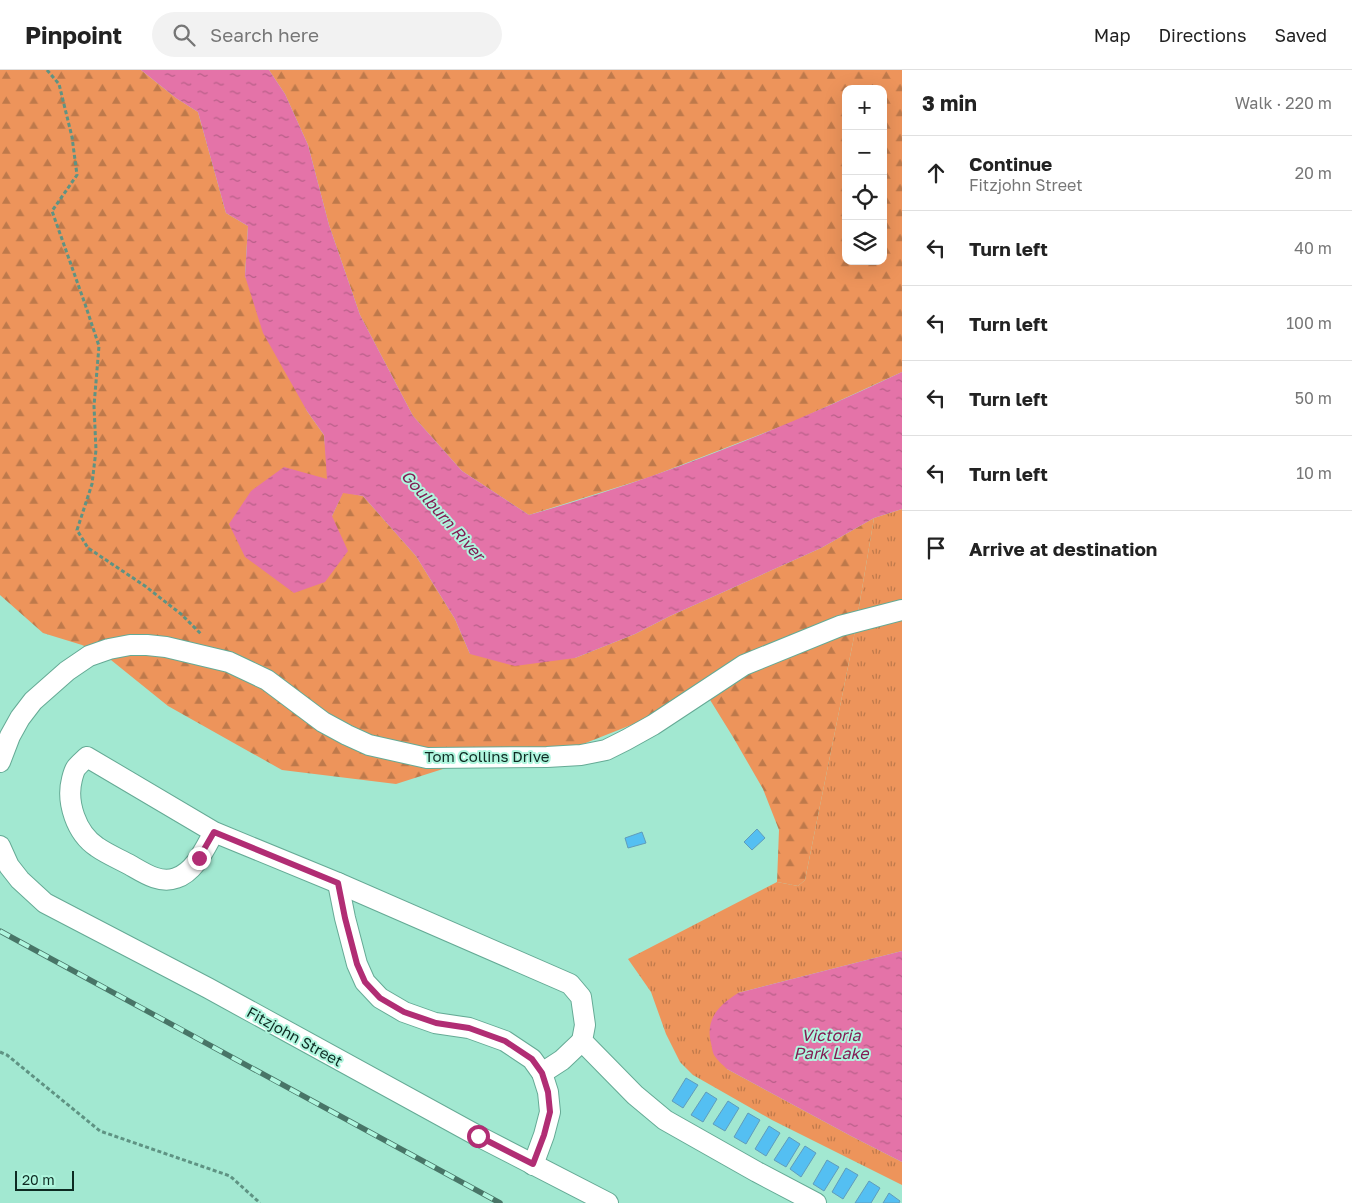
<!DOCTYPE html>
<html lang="en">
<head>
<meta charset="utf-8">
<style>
  :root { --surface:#fff; --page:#f2f2f2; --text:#222; --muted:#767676; --line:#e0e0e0 }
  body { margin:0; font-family:"Golos Text",sans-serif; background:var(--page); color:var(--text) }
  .controls { position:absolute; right:15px; top:15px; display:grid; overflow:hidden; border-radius:10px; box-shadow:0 5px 20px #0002 }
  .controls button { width:45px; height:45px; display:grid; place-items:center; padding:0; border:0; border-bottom:1px solid var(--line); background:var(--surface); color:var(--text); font:25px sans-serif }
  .scale { position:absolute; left:15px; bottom:12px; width:59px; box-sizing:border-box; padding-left:5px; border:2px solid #0d2a22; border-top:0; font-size:14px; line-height:18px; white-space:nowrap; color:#0d2a22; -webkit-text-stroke:4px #aff6de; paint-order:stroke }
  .stop { position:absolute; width:15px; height:15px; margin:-11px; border:4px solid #b12d74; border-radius:50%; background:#fff }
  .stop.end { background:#b12d74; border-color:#fff; box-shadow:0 1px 5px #0008 }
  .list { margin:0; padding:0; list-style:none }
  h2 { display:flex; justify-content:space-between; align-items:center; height:65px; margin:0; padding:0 20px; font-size:21px }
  h2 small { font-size:16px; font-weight:400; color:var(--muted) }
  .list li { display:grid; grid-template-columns:32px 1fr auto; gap:15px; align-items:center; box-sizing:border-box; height:75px; padding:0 20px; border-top:1px solid var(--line) }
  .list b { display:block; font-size:19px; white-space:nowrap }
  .list p { margin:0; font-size:16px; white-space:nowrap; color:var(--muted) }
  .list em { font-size:16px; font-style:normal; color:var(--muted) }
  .icon { flex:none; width:28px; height:28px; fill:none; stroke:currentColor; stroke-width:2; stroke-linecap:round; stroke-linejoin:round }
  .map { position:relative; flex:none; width:902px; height:1133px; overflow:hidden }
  header { display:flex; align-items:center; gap:30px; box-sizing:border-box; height:70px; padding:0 25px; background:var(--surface); border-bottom:1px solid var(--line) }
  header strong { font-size:24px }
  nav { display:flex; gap:28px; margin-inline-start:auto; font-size:18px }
  .search { width:350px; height:45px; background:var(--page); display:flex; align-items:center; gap:12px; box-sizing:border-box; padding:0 18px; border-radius:28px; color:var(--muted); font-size:19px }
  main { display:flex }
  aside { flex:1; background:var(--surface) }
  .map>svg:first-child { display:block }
  .forest { fill:url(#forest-firs); fill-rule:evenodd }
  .park { fill:url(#park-tufts) }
  .water { fill:url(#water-ripples) }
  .building { fill:#54bff2; stroke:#609cbb }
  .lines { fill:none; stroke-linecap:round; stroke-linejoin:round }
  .minor-casing { stroke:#65aa95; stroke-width:22 }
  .path { stroke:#5f9383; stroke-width:3; stroke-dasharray:4 2.5; stroke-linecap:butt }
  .minor { stroke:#fff; stroke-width:20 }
  .rail-casing { stroke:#487567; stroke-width:5.5 }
  .rail { stroke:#aff6de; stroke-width:4; stroke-dasharray:11; stroke-linecap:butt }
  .route { stroke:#b12d74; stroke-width:6 }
  .labels { text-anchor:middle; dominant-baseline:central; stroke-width:4; stroke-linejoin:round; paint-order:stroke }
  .street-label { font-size:15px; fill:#0d2a22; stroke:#aff6de }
  .water-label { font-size:16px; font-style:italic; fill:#821c53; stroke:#aff6de }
</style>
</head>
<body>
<header>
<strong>Pinpoint</strong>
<div class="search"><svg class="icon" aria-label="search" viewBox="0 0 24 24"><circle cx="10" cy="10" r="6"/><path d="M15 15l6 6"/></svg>Search here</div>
<nav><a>Map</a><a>Directions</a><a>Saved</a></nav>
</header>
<main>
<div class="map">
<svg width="902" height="1133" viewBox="0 0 902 1133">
  <defs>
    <pattern id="forest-firs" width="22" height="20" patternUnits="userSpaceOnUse" patternTransform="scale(1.25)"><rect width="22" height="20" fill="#ed945b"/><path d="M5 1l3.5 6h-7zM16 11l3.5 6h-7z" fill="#be794b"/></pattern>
    <pattern id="park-tufts" width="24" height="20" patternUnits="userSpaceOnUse" patternTransform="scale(1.25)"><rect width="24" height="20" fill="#ed945b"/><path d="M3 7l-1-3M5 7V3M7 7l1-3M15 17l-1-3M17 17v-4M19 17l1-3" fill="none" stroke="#be794b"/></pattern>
    <pattern id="water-ripples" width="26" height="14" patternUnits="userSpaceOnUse" patternTransform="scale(1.25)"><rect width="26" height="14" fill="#e473a8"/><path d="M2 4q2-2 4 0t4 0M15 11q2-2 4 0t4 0" fill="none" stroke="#b75f88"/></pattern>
  </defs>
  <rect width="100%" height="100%" fill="#a2e8d1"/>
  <g class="forest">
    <polygon points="0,0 141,0 176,28 198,42 226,143 248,156 245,206 307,341 324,365 332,446 343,422 363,426 416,486 455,549 470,584 575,588 635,564 670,546 821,478 874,448 853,572 805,810 798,816 777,812 779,760 763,719 733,667 707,625 573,678 446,698 396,714 282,700 168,636 106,586 82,575 43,563 0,525"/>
    <path d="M269 0H902V302L795 351 650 407 529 445 462 401 413 346 360 245 329 155 308 75 285 24ZM846 19H883V191H846Z"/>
  </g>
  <polygon class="park" points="902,439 902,881 738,923 727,999 851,1066 902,1092 902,1115 772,1050 693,1005 680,992 666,964 651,922 628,889 777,812 798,816 805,810 853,572 874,448"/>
  <g class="water">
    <path d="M141 0H269L285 24 308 75 329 155 360 245 413 346 462 401 529 445C657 409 782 359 902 302V439L874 448 821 478 670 546 635 564 575 588 515 596 470 584 455 549 416 486 363 426 343 423 332 446 348 481 325 512 294 523 245 487 229 454 251 421 284 397 327 409 324 365 307 341 263 263 245 206 248 156 226 143 198 42 176 28Z"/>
    <path d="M902 881V1092L851 1066 727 999C723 995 717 990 714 985 712 981 712 977 711 973 705 949 719 935 738 923Z"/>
  </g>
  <g class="building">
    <polygon points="757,759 765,768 752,780 744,772"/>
    <polygon points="642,762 646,773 628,778 625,768"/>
    <polygon points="686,1008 698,1015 683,1038 672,1031"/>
    <polygon points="706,1022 717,1029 703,1052 691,1045"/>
    <polygon points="728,1031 739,1038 725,1061 713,1054"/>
    <polygon points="748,1043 760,1050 746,1074 734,1067"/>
    <polygon points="769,1056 780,1063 766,1086 755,1079"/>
    <polygon points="789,1067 800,1074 786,1097 774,1090"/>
    <polygon points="805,1076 816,1083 801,1107 790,1099"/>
    <polygon points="827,1090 839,1097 824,1121 813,1114"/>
    <polygon points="846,1098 858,1105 843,1129 832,1122"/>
    <polygon points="869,1111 880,1118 871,1133 855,1133"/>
    <polygon points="889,1123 900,1131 899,1133 883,1133"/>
  </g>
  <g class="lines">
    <defs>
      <g id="minor">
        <polyline points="0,692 10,666 20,648 33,631 67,601 89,586 109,579 130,575 147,575 166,577 229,592 267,610 323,652 347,665 369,675 427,688 547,687 581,685 606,680 626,670 653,655 744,595 840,556 902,540"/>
        <path d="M214 762C205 778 195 802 176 808 160 814 144 803 130 795 119 789 107 784 97 777 76 763 66 732 72 709 73 705 74 701 76 698 79 694 84 690 87 687L214 762 338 813 570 914 581 927 585 955 582 971 635 1025 665 1050 757 1102 816 1133"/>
        <polyline points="0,776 9,796 20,810 45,833 208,918 478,1066 608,1133"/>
        <polyline points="338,813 345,848 357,894 365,912 380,928 404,942 435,953 469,958 505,971 532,989 542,1003 548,1022 550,1042 544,1065 533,1095"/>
        <polyline points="542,1003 562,990 582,971"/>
      </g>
    </defs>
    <use href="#minor" class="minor-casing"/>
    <g class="path">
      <polyline points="47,0 59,14 72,67 77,105 52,141 85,234 99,276 94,336 96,380 92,414 77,460 88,478 145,516 181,544 201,564"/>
      <polyline points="0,982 7,985 100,1061 230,1106 260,1133"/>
    </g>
    <use href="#minor" class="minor"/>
    <defs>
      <polyline id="rail" points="0,861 500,1133"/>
    </defs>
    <use href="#rail" class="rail-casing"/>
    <use href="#rail" class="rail"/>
  </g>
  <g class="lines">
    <polyline class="route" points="199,788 214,762 338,813 345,848 357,894 365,912 380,928 404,942 436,953 469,958 505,971 532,989 542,1003 548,1022 550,1042 544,1065 533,1094 478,1066"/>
  </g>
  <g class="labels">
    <g class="street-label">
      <text x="487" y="686">Tom Collins Drive</text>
      <text transform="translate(295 966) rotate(29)">Fitzjohn Street</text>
    </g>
    <g class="water-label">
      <text transform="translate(443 445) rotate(48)">Goulburn River</text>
      <text x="831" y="965">Victoria<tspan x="831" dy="18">Park Lake</tspan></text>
    </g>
  </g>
</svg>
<div class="controls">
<button>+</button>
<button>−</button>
<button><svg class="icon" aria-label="locate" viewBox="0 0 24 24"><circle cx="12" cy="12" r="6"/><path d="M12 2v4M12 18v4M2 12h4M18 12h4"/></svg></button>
<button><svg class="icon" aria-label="layers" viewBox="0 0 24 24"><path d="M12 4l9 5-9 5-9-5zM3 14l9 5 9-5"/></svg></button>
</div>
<div class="scale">20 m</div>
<div class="stop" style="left:478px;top:1066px"></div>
<div class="stop end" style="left:199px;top:788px"></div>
</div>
<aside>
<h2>3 min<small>Walk · 220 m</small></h2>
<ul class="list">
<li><svg class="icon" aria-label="ahead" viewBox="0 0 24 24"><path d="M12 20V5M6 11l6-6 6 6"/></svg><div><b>Continue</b><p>Fitzjohn Street</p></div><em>20 m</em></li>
<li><svg class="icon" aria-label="left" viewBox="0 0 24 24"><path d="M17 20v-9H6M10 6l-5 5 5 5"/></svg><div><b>Turn left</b></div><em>40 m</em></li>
<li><svg class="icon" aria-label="left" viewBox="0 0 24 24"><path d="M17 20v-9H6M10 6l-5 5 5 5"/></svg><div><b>Turn left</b></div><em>100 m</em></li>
<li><svg class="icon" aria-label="left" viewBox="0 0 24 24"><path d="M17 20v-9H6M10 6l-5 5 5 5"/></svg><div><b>Turn left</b></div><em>50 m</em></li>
<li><svg class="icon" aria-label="left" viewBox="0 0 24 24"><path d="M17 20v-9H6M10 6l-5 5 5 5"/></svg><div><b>Turn left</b></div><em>10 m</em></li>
<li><svg class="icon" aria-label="arrive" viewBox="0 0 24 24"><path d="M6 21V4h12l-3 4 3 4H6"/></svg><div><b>Arrive at destination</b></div></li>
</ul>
</aside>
</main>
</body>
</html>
